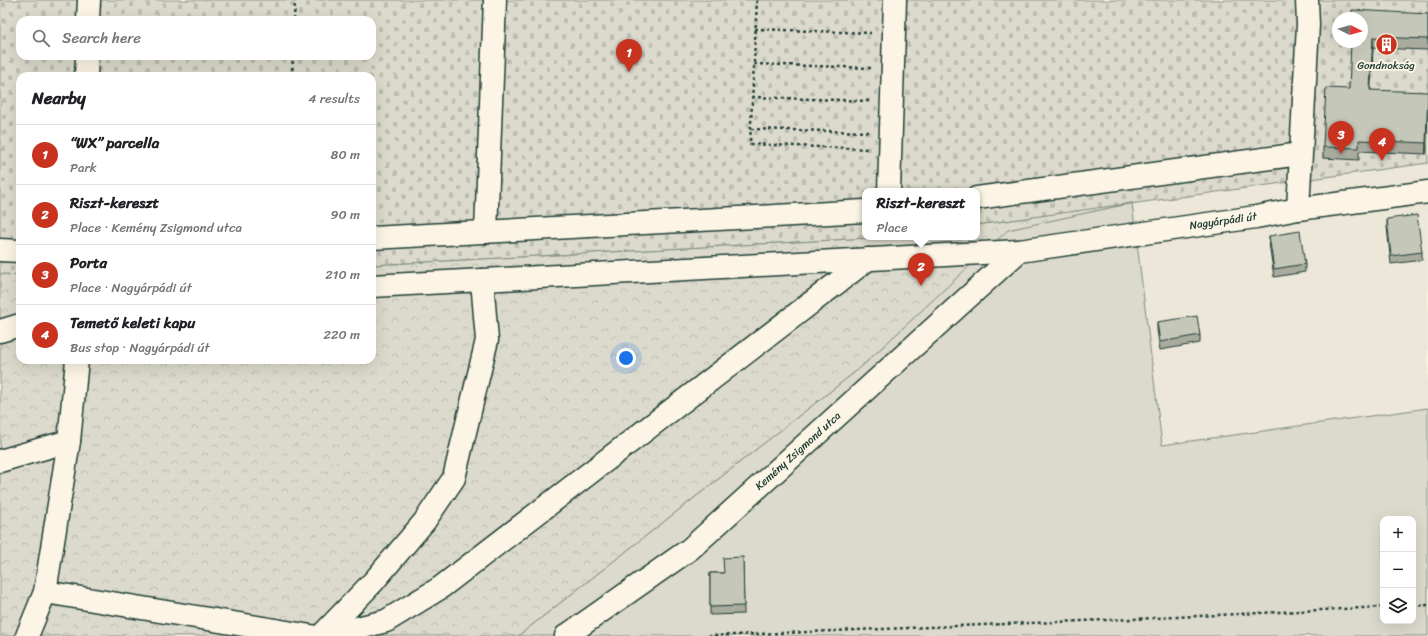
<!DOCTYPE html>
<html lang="en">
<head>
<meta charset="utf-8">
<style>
  :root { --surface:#fff; --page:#f2f2f2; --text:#202124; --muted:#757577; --line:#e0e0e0; --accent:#c8321e }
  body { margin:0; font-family:Sriracha,sans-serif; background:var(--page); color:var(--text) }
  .controls { position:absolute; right:12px; bottom:12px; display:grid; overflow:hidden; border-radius:8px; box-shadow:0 4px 16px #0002 }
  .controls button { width:36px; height:36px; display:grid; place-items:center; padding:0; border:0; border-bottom:1px solid var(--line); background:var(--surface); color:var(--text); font:20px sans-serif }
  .compass { position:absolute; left:1332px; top:12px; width:36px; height:36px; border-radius:50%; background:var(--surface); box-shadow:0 4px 16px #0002; rotate:96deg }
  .you { position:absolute; left:626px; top:358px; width:14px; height:14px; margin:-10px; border:3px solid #fff; border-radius:50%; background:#1a73e8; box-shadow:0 0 0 6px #1a73e833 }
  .badge { display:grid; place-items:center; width:26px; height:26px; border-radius:50%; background:var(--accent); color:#fff; font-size:13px; font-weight:700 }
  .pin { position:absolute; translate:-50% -33px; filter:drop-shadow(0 1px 2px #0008) }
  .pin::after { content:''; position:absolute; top:21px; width:14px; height:12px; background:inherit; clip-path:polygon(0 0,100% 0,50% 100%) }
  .popup { position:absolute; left:862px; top:188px; width:118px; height:52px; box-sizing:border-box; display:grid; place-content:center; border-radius:8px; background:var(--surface); filter:drop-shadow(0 1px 3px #0005); font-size:13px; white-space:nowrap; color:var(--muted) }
  .popup b { font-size:15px; color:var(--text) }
  .popup::after { content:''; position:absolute; left:50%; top:100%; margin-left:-8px; border:8px solid transparent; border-top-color:var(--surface) }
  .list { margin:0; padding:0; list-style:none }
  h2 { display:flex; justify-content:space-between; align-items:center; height:52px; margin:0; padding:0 16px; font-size:17px }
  h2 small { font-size:13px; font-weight:400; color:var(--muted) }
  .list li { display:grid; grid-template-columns:26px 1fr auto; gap:12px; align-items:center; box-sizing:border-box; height:60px; padding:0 16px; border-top:1px solid var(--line) }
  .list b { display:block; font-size:15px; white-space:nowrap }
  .list p { margin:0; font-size:13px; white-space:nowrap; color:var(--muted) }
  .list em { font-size:13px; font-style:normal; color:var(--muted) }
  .icon { flex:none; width:22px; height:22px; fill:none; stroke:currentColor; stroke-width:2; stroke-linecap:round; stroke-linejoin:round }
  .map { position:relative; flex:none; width:1428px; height:636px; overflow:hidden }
  .search { position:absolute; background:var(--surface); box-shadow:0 4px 16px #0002; left:16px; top:16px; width:360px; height:44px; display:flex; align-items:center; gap:10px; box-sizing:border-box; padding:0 14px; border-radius:12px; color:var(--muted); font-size:15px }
  .panel { position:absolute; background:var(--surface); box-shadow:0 4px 16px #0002; left:16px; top:72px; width:360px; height:292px; border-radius:12px }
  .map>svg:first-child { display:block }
  .built { fill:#ece7d8; fill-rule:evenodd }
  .green { fill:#dcdacc; stroke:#7e8c80; fill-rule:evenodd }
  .cemetery { fill:url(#cemetery-stones); stroke:#7e8c80; fill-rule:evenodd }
  .park { fill:url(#park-crowns); stroke:#7e8c80 }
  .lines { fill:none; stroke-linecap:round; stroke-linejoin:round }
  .minor-casing { stroke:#1f3d34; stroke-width:25 }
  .path { stroke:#1f3d34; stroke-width:2.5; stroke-dasharray:3 3; stroke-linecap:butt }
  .minor { stroke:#fcf5e5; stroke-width:22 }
  .wall { fill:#a9ab9f; stroke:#1f3d34 }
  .shaded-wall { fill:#8a8b82; stroke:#1f3d34 }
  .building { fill:#c5c7b9; stroke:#1f3d34 }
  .labels { text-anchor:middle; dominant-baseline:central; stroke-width:4; stroke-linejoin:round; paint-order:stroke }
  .poi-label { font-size:11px; fill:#1f3d34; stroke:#fcf5e5 }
  .street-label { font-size:11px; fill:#1f3d34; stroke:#fcf5e5 }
</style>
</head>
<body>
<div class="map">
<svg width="1428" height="636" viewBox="0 0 1428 636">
  <defs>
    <pattern id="cemetery-stones" width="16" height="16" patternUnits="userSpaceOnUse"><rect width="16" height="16" fill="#dcdacc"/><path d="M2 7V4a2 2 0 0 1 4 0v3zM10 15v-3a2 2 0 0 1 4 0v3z" fill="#bcbcb0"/></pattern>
    <pattern id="park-crowns" width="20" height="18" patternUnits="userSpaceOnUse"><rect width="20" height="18" fill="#dcdacc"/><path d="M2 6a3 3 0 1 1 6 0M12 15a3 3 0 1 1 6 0" fill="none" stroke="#bcbcb0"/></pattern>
  </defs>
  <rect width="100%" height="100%" fill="#fcf5e5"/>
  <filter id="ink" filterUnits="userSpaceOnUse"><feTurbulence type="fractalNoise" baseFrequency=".025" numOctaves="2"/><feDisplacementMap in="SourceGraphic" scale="8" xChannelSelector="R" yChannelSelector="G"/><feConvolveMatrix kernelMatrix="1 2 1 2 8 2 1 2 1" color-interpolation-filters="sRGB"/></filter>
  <g filter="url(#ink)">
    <path class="built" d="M1311 0H1428V408L1162 445 1132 203 1302 180ZM1338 18H1362V42H1338Z"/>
    <path class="green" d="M1132 203 1162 445 1428 408V636H518L860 368 1008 229ZM1383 519H1413V621H1383Z"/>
    <path class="cemetery" d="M0 0H1428V163L977 225V191H865V237H890L372 265V76H20V275L0 274ZM1338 18H1362V42H1338ZM20 20H372V56H20Z"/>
    <polygon class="park" points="1132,203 1008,230 860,368 518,636 0,636 0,274 20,275 20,360 372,360 372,265 890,237 977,237 977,225"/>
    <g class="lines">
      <defs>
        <g id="minor">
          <polyline points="88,20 89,0"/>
          <polyline points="86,76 87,56"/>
          <polyline points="889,191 895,0"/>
          <polyline points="977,198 1300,154"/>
          <polyline points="1298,209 1308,25 1307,0"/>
          <polyline points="486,232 495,0"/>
          <polyline points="372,238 865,211"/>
          <polyline points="0,250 20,251"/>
          <polyline points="372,286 1019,251 1256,217 1298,209 1428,192"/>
          <polyline points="0,331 20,325"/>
          <polyline points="0,461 69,441"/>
          <polyline points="45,592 311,636"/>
          <polyline points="27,636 45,592 69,441 77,360"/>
          <polyline points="321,636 374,581 424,522 454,478 487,340 482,280"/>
          <polyline points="325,636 386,621 440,588 868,259"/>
          <polyline points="566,636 690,549 1019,251"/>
        </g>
      </defs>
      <use href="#minor" class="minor-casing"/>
      <g class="path">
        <polyline points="757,0 750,144 868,149"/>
        <polyline points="294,20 295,0"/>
        <polyline points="755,29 871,33"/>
        <polyline points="754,64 871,68"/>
        <polyline points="292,76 293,56"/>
        <polyline points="752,97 870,101"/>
        <polyline points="751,129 868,132"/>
        <polyline points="1413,606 1428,605"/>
        <polyline points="708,636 1156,618 1383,607"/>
      </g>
      <use href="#minor" class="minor"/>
    </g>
    <g class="wall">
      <polygon points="1428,14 1428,50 1373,48 1370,90 1428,103 1426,154 1359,151 1359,160 1323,158 1323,147 1349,89 1362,18"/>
      <polygon points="1387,219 1422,252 1422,260 1391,264 1387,227"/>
      <polygon points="1269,236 1305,264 1305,272 1274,277 1269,243"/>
      <polygon points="1157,322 1200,335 1200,343 1160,350 1157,330"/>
      <polygon points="743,557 744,614 710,615 710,573 724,573"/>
    </g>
    <g class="shaded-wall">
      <polygon points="1373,37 1373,48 1370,101 1370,90"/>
      <polygon points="1428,92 1428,103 1426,154 1426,143"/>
    </g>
    <g class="building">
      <polygon points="1352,10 1428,14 1428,39 1373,37 1370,90 1428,92 1426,143 1359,140 1359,148 1323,147 1326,88 1349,89 1351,42 1362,42 1362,18 1352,18"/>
      <polygon points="1417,215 1422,252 1391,256 1387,219"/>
      <polygon points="1300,231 1305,264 1274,269 1269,236"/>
      <polygon points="1197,316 1200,335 1160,342 1157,322"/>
      <polygon points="743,557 744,606 710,607 710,573 724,573 723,558"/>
    </g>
  </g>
  <defs>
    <symbol id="building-disc" viewBox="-11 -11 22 22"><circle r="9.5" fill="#c8321e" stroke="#fcf5e5"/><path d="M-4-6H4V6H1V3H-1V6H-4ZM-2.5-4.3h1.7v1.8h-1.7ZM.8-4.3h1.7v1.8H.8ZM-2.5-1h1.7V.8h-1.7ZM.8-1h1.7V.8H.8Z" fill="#fff"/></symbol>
  </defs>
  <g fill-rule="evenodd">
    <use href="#building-disc" x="1374" y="32" width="25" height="25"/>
  </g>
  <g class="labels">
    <g class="poi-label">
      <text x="1386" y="65">Gondnokság</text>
    </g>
    <g class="street-label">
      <text transform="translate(1223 221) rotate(-8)">Nagyárpádi út</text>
      <text transform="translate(798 451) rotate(-42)">Kemény Zsigmond utca</text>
    </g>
  </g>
</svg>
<div class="controls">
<button>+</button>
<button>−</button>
<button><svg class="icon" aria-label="layers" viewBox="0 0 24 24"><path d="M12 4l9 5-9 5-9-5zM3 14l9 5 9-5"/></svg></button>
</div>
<svg class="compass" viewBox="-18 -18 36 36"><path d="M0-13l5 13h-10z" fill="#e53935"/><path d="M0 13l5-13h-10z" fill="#757577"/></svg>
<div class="you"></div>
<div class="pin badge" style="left:629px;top:72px">1</div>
<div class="pin badge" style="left:921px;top:286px">2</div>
<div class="popup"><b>Riszt-kereszt</b>Place</div>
<div class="pin badge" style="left:1341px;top:154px">3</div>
<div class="pin badge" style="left:1382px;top:161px">4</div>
<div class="search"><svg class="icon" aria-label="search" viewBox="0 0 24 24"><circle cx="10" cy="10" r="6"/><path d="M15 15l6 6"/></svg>Search here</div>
<section class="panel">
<h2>Nearby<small>4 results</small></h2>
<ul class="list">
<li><span class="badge">1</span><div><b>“WX” parcella</b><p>Park</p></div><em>80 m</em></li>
<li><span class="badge">2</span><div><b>Riszt-kereszt</b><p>Place · Kemény Zsigmond utca</p></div><em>90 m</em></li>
<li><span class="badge">3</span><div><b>Porta</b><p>Place · Nagyárpádi út</p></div><em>210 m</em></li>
<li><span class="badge">4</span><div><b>Temető keleti kapu</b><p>Bus stop · Nagyárpádi út</p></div><em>220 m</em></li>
</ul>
</section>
</div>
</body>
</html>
